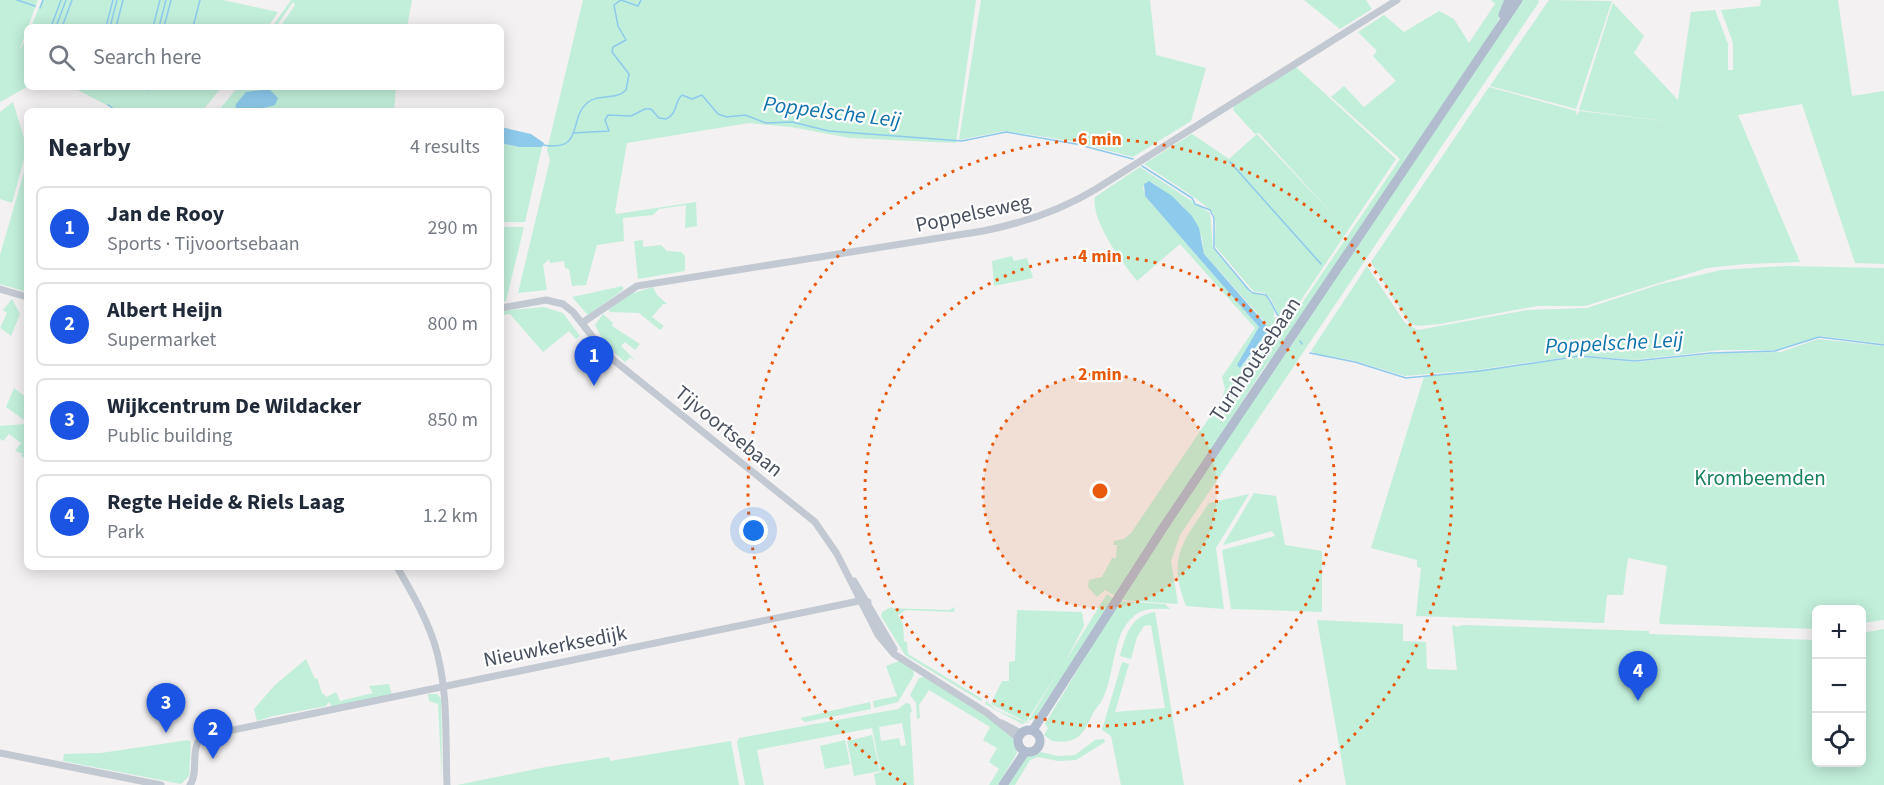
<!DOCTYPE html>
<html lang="en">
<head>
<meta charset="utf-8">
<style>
  :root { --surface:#fff; --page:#f2f2f3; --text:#1f2937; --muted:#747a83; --line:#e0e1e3; --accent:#1b53e3 }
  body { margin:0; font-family:"Source Sans 3",sans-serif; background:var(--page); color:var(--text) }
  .controls { position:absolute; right:18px; bottom:18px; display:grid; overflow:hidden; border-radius:9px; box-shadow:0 3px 15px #0003 }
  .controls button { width:54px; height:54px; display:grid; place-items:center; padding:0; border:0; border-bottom:2px solid var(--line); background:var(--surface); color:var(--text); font:30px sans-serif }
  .you { position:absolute; left:754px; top:531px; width:21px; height:21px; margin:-15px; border:4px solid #fff; border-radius:50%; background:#1a73e8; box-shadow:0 0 0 9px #1a73e833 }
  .badge { display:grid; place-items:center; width:39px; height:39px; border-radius:50%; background:var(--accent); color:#fff; font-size:20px; font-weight:700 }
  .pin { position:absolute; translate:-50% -50px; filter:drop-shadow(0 2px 3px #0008) }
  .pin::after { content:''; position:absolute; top:32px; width:21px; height:18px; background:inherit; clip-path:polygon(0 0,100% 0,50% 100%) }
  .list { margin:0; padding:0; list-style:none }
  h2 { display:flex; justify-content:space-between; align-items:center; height:78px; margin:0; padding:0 24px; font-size:26px }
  h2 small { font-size:20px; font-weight:400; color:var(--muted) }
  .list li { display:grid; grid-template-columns:39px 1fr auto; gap:18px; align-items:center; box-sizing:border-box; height:84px; margin:0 12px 12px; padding:0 12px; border:2px solid var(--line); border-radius:9px }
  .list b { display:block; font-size:22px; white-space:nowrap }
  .list p { margin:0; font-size:20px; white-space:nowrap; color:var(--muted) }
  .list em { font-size:20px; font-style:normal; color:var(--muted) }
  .icon { flex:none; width:33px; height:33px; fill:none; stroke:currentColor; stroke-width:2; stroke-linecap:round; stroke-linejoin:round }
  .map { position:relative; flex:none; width:1884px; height:785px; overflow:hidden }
  .search { position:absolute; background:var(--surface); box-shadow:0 3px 15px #0003; left:24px; top:24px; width:480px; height:66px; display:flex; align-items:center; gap:15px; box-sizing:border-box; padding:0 21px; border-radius:9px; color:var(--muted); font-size:22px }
  .panel { position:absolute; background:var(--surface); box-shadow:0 3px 15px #0003; left:24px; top:108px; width:480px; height:462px; border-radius:9px }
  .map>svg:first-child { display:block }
  .green { fill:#c1efda; fill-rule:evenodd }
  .water { fill:#8ecaec }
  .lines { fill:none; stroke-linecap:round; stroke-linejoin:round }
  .stream { stroke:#8ecaec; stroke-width:1.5 }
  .minor { stroke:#c2c9d2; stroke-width:7 }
  .major { stroke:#b1bccf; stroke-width:9 }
  .ring { fill:none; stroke:#e8590c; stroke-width:3; stroke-dasharray:3 6 }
  .labels { text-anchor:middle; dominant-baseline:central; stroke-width:4.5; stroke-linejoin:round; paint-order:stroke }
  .street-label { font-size:21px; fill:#49515e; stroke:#fff }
  .park-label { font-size:21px; fill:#18815d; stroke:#fff }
  .water-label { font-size:22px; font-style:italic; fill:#0e72ad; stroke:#fff }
  .centre { fill:#e8590c; stroke:#fff; stroke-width:3 }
  .ring-label { font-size:18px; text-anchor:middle; font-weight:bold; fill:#e8590c; stroke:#fff; stroke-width:4.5; stroke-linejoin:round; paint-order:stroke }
</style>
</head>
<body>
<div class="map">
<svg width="1884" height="785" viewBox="0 0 1884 785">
  <rect width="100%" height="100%" fill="#f3f1f1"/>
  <g class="green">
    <polygon points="0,0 38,0 19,51 27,37 27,62 24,67 27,72 27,87 0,102"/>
    <polygon points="42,0 223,0 278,12 268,27 31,27"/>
    <polygon points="291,0 412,0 407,27 280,27 295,5 293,2 276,27 272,27"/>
    <polygon points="583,0 976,0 956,143 850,138 791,127 749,123 627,143 615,211 617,214 696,202 697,226 685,228 686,205 659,209 653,215 623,218 624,241 597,245 586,285 572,286 569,269 565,268 564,261 550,263 549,259 543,265 547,290 518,293 550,160 547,150"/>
    <polygon points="981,0 1150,0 1156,55 1206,68 1191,121 1133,157 1072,141 1004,131 959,140"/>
    <polygon points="1304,0 1366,0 1372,9 1340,29"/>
    <path d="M1491 0H1508L1492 33 1278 352 1266 365 1116 596 1105 590 1097 597 1088 587 1089 580 1102 577 1112 558H1116L1117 545H1113L1114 541 1124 539 1131 533 1222 399 1225 389 1222 377 1255 328 1180 244 1137 281C1122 262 1091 221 1095 197L1140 167 1210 213 1213 248 1251 293 1266 296 1274 309V317L1285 328 1400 159 1331 97 1344 86 1364 107 1396 81 1373 56 1377 51 1358 32 1384 15 1404 32 1439 11 1454 19 1469 43 1495 4ZM1146 182 1153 183 1183 206 1202 238 1204 254 1266 323 1267 332 1242 367 1259 327 1145 196 1143 188Z"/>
    <polygon points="1520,0 1538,0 1539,2 1180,535 1171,561 1178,604 1122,600 1210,461 1297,337 1300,328"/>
    <polygon points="1549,0 1612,1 1576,109 1490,86"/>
    <polygon points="1761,0 1838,0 1852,96 1884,91 1884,264 1855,263 1802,104 1738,115 1800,262 1745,264 1707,268 1585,306 1537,306 1440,324 1417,326 1409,323 1371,262 1489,87 1576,111 1577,116 1579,111 1672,122 1579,110 1612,5 1613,3 1644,36 1634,53 1678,100 1691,12 1715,10 1728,44 1728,70 1733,70 1733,43 1721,10 1760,6"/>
    <path d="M1296 67 1396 159 1285 324C1272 312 1276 290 1254 292L1215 246C1214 236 1218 222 1213 213 1209 205 1155 172 1144 164L1192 134 1229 159 1257 134 1335 217 1259 133 1255 134 1233 110 1234 106Z"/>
    <polygon points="72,87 222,87 202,111 118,111"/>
    <polygon points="238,87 396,87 394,111 218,111"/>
    <polygon points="13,102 27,148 12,203 0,199 0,112"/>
    <polygon points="501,143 519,147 542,147 525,222 501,222"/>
    <polygon points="27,162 27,292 0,284 0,255"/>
    <polygon points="501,227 524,227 506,301 501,302"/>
    <polygon points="643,240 643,247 661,245 667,251 681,252 685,256 685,271 638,279 634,241"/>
    <polygon points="1012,256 1014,261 1027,258 1033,278 994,286 992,261"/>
    <polygon points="1367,266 1405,323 1418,330 1528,310 1587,308 1661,284 1721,270 1785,266 1884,268 1884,344 1820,336 1779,350 1721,350 1634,360 1581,355 1476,370 1405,376 1352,360 1316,354 1311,351"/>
    <polygon points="623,286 623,290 588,315 572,297"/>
    <polygon points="653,287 657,295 667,304 663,304 652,317 664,326 660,330 639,313 611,312 608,310 630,294"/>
    <polygon points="12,299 20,314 11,336 0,328 7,313 3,310"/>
    <polygon points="544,307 563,313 580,336 576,339 569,331 543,352 510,314 501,315 501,311"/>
    <polygon points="603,314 613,323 612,326 640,344 635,350 625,342 621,346 636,361 630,357 625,362 606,345 595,325"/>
    <polygon points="1818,339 1884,346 1884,620 1862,623 1862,610 1816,610 1816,629 1661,624 1659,623 1667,566 1628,558 1623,595 1607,595 1604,623 1416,616 1421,568 1417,567 1417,560 1371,548 1424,377 1582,357 1636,362 1721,353 1781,352"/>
    <polygon points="14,388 27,398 27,422 6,407"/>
    <polygon points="25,424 27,454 24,458 21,455 23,454 15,451 21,443 9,434 3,441 0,439 0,426"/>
    <polygon points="1254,493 1276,496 1285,545 1322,551 1322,612 1231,609 1222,550 1275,536 1272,531 1223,545"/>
    <path d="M1249 494 1216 548 1224 609 1186 606C1167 557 1183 542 1209 503Z"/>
    <polygon points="1107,594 1114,599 1035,718 1022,724 985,704 986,701 997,710 1027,723 1060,669 1026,722 991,704 1002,681 1009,681 1009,662 1015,661 1017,610 1082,612 1084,626 1066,660"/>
    <path d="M1119 601 1165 604 1170 609C1157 609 1144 607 1134 616 1112 633 1115 674 1103 698 1101 703 1096 708 1093 713 1084 733 1078 745 1052 741L1044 735 1048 728 1045 724Z"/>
    <polygon points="955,607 954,612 906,610 898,615 903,624 904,641 907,642 908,654 982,699 981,701 905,655 881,616 882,612 889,608 949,610"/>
    <path d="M1155 612 1184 785H1121L1111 736 1102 730 1122 662 1129 664 1115 712 1165 708 1151 625 1144 626 1137 637 1131 659 1120 656C1126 635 1130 616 1155 612Z"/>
    <polygon points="1317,620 1403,624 1403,641 1426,642 1427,669 1457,670 1452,625 1458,627 1462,625 1649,631 1649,634 1816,640 1816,762 1862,762 1862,633 1884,629 1884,785 1346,785"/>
    <polygon points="306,659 315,679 317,678 322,693 327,697 336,692 340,701 373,693 369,686 389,684 392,695 332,707 329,702 326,706 273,716 257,721 254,709 275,685"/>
    <polygon points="899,661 913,670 914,675 898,702 874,708 873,701 897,696 886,666"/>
    <polygon points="924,677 980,711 1015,739 1017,753 998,785 989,785 999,769 989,762 997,748 983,740 990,727 929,690 919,705 920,718 917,719 916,703 910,695 919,678"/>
    <polygon points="428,694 437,694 441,699 442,782 438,704 429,701"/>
    <polygon points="870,702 871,709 805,722 800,718"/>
    <path d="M906 703 910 704 912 712 910 713 914 785H876L874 774 881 772 872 728 757 750 764 785H745L737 742 739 738 898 709ZM902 723 906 745 901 746 899 738 881 741 879 727Z"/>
    <polygon points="872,735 880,771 854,776 847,741"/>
    <polygon points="1104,739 1105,742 1076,760 1058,761 1038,757 1030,760 1015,785 1007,785 1027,756 1040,752 1058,756 1075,755 1095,740"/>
    <polygon points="188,740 191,742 189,776 181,784 63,761 64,754 101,753"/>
    <polygon points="845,740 850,764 825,769 820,746"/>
    <polygon points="731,741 739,785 457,785 546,767 609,757 610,761"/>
  </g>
  <g class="water">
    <polygon points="269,89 278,98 275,105 252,111 235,111 236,104 246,92"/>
    <polygon points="501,127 531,134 544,143 542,147 519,147 501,143"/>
    <polygon points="1149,181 1172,196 1192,216 1199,228 1204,254 1268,327 1267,332 1240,368 1237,365 1259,327 1145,196 1144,184"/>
  </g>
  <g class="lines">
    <g class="stream">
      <polyline points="17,0 35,6"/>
      <polyline points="40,8 43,0"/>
      <polyline points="51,27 61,0"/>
      <polyline points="56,27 66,0"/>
      <polyline points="62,27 72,0"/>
      <polyline points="106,27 113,0"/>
      <polyline points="110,27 117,0"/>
      <polyline points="116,27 123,0"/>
      <polyline points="153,27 160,0"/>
      <polyline points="159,27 166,0"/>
      <polyline points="164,27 171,0"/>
      <polyline points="193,27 200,0"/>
      <polyline points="142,88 142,87"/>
      <polyline points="147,90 148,87"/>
      <polyline points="108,105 117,111"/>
      <path d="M573 133 609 131 605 120 608 115 631 116 645 109H651L659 118 666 119C678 114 674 102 682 95L692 99 702 95 718 114 727 117 745 115 766 123 792 122 829 131 962 141 1006 132 1076 144 1133 159"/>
      <path d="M543 145C585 152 568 119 587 103 598 93 616 101 626 90L629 74 612 52 613 47 626 40 618 26 614 5 621 0 638 6 641 0"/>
      <polyline points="1230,162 1321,264"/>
      <path d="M1142 166 1192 198 1195 204 1210 210 1214 218V248L1249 290 1253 293 1266 295C1275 306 1275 316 1286 326"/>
      <polyline points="1300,341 1302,344"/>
      <polyline points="1310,353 1355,362 1406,378 1480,371 1580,356 1635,361 1711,353 1775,351 1819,337 1884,345"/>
    </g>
    <g class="minor">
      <polyline points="0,289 27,297"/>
      <polyline points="501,308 546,300 563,304 573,312 606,354 815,522 837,554 878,635 894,654 987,713 1018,738"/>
      <path d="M582 323 637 286 983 231C1023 223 1060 211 1096 189L1397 0"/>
      <path d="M397 567C411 591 425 615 434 642 449 688 445 737 447 785"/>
      <polyline points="854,581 894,649"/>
      <polyline points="1002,723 1021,733"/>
      <polyline points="0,753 161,785"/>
      <path d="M190 785C200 771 188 746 204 736L859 601 868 602"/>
    </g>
    <g class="major">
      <polyline points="1503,15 1509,0"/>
      <circle cx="1029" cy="741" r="11"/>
      <polyline points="1033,730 1163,528 1518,0"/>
      <polyline points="1003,785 1025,752"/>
    </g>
  </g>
  <circle cx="1100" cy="491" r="117" fill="#e8590c" fill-opacity=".12"/>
  <g class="ring">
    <circle cx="1100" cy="491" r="117"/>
    <circle cx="1100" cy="491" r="235"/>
    <path d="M906 785A352 352 0 1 1 1294 785"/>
  </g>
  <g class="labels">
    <g class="street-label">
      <text transform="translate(973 213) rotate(-12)">Poppelseweg</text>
      <text transform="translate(1255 359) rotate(-56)">Turnhoutsebaan</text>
      <text transform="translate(729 431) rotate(39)">Tijvoortsebaan</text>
      <text transform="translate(555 646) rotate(-11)">Nieuwkerksedijk</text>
    </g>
    <g class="park-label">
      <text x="1760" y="478">Krombeemden</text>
    </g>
    <g class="water-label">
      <text transform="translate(832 112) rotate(7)">Poppelsche Leij</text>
      <text transform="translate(1614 343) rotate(-3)">Poppelsche Leij</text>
    </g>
  </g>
  <circle cx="1100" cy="491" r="9" class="centre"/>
  <g class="ring-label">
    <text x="1100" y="145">6 min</text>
    <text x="1100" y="262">4 min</text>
    <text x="1100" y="380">2 min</text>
  </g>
</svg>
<div class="controls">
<button>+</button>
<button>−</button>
<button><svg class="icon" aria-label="locate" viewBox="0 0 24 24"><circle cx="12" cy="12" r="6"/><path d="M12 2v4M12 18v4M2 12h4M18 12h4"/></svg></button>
</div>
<div class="you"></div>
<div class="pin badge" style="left:594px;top:386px">1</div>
<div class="pin badge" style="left:213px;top:759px">2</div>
<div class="pin badge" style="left:166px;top:733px">3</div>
<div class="pin badge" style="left:1638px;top:701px">4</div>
<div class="search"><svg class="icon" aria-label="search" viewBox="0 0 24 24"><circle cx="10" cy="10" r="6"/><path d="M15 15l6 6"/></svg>Search here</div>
<section class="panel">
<h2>Nearby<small>4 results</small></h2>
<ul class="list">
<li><span class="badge">1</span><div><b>Jan de Rooy</b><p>Sports · Tijvoortsebaan</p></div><em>290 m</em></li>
<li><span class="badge">2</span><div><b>Albert Heijn</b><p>Supermarket</p></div><em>800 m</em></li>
<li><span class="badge">3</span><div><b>Wijkcentrum De Wildacker</b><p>Public building</p></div><em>850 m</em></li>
<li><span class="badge">4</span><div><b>Regte Heide &amp; Riels Laag</b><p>Park</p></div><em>1.2 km</em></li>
</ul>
</section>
</div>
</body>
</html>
